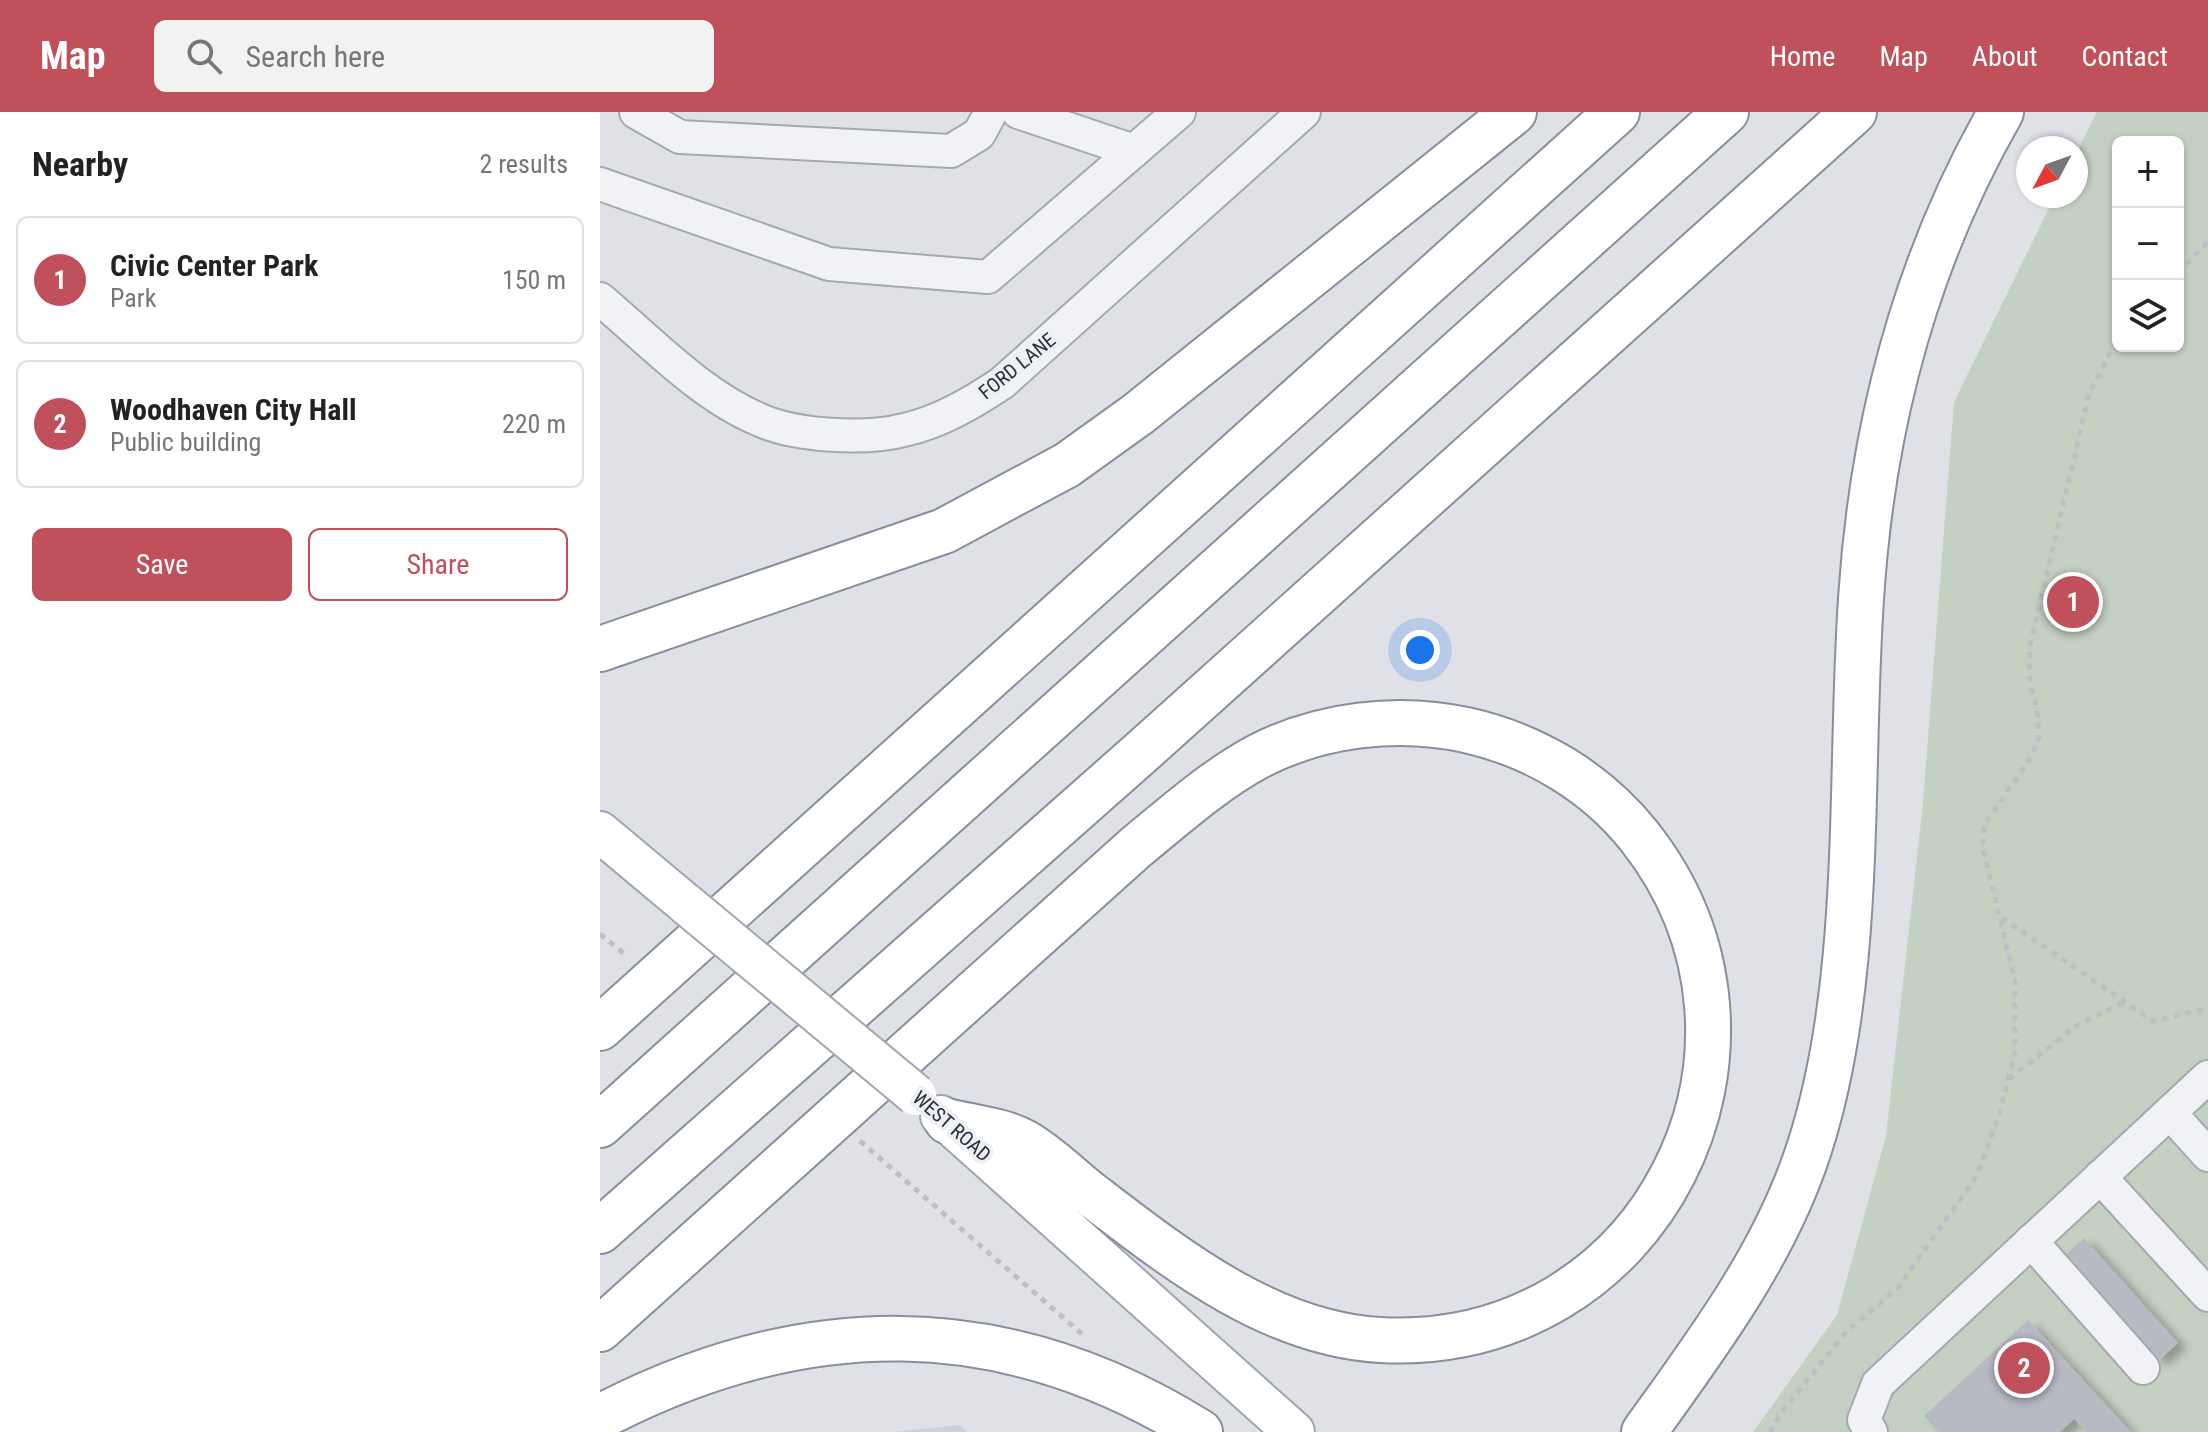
<!DOCTYPE html>
<html lang="en">
<head>
<meta charset="utf-8">
<style>
  :root { --surface:#fff; --page:#f2f2f2; --text:#222; --muted:#767676; --line:#e0e0e0; --accent:#c05059 }
  body { margin:0; font-family:"Roboto Condensed",sans-serif; background:var(--page); color:var(--text) }
  .controls { position:absolute; right:24px; top:24px; display:grid; overflow:hidden; border-radius:12px; box-shadow:0 2px 6px #0004 }
  .controls button { width:72px; height:72px; display:grid; place-items:center; padding:0; border:0; border-bottom:2px solid var(--line); background:var(--surface); color:var(--text); font:40px sans-serif }
  .compass { position:absolute; left:1416px; top:24px; width:72px; height:72px; border-radius:50%; background:var(--surface); box-shadow:0 2px 6px #0004; rotate:229deg }
  .you { position:absolute; left:820px; top:538px; width:28px; height:28px; margin:-20px; border:6px solid #fff; border-radius:50%; background:#1a73e8; box-shadow:0 0 0 12px #1a73e833 }
  .badge { display:grid; place-items:center; width:52px; height:52px; border-radius:50%; background:var(--accent); color:#fff; font-size:26px; font-weight:700 }
  .pin { position:absolute; translate:-50% -50%; border:4px solid #fff; box-shadow:0 2px 8px #0006 }
  .list { margin:0; padding:0; list-style:none }
  h2 { display:flex; justify-content:space-between; align-items:center; height:104px; margin:0; padding:0 32px; font-size:34px }
  h2 small { font-size:26px; font-weight:400; color:var(--muted) }
  .list li { display:grid; grid-template-columns:52px 1fr auto; gap:24px; align-items:center; box-sizing:border-box; height:128px; margin:0 16px 16px; padding:0 16px; border:2px solid var(--line); border-radius:12px }
  .list b { display:block; font-size:30px; white-space:nowrap }
  .list p { margin:0; font-size:26px; white-space:nowrap; color:var(--muted) }
  .list em { font-size:26px; font-style:normal; color:var(--muted) }
  .actions { display:flex; gap:16px; padding:24px 32px }
  .actions a { flex:1; padding:18px 0; border:2px solid var(--accent); border-radius:12px; text-align:center; font-size:28px; color:var(--accent) }
  .actions .main { background:var(--accent); color:#fff }
  .icon { flex:none; width:44px; height:44px; fill:none; stroke:currentColor; stroke-width:2; stroke-linecap:round; stroke-linejoin:round }
  .map { position:relative; flex:none; width:1608px; height:1320px; overflow:hidden }
  header { display:flex; align-items:center; gap:48px; box-sizing:border-box; height:112px; padding:0 40px; background:var(--accent); color:#fff }
  header strong { font-size:38px }
  nav { display:flex; gap:44px; margin-inline-start:auto; font-size:28px }
  .search { width:560px; height:72px; background:var(--page); display:flex; align-items:center; gap:20px; box-sizing:border-box; padding:0 28px; border-radius:12px; color:var(--muted); font-size:30px }
  main { display:flex }
  aside { flex:1; background:var(--surface) }
  .map>svg:first-child { display:block }
  .built { fill:#cdd0d8 }
  .green { fill:#c4d0c1; fill-rule:evenodd }
  .building { fill:#b7bac3; filter:url(#shadow) }
  .lines { fill:none; stroke-linecap:round; stroke-linejoin:round }
  .minor-casing { stroke:#a5a8b0; stroke-width:36 }
  .major-casing { stroke:#9fa5b1; stroke-width:44 }
  .highway-casing { stroke:#888e9c; stroke-width:48 }
  .path { stroke:#bdbfc5; stroke-width:5; stroke-dasharray:6 6; stroke-linecap:butt }
  .minor { stroke:#f1f2f5; stroke-width:32 }
  .major { stroke:#fff; stroke-width:40 }
  .highway { stroke:#fff; stroke-width:44 }
  .major-bridge-casing { stroke:#9fa5b1; stroke-width:44; stroke-linecap:butt }
  .major-bridge { stroke:#fff; stroke-width:40 }
  .labels { text-anchor:middle; dominant-baseline:central; stroke-width:8; stroke-linejoin:round; paint-order:stroke }
  .street-label { font-size:20px; fill:#292f3c; stroke:#eef0f4 }
</style>
</head>
<body>
<header>
<strong>Map</strong>
<div class="search"><svg class="icon" aria-label="search" viewBox="0 0 24 24"><circle cx="10" cy="10" r="6"/><path d="M15 15l6 6"/></svg>Search here</div>
<nav><a>Home</a><a>Map</a><a>About</a><a>Contact</a></nav>
</header>
<main>
<aside>
<h2>Nearby<small>2 results</small></h2>
<ul class="list">
<li><span class="badge">1</span><div><b>Civic Center Park</b><p>Park</p></div><em>150 m</em></li>
<li><span class="badge">2</span><div><b>Woodhaven City Hall</b><p>Public building</p></div><em>220 m</em></li>
</ul>
<div class="actions"><a class="main">Save</a><a>Share</a></div>
</aside>
<div class="map">
<svg width="1608" height="1320" viewBox="0 0 1608 1320">
  <defs>
    <filter id="shadow"><feDropShadow dx="9" dy="5" stdDeviation="4" flood-color="#0004"/></filter>
  </defs>
  <rect width="100%" height="100%" fill="#dfe1e7"/>
  <polygon class="built" points="359,1313 368,1320 294,1320"/>
  <path class="green" d="M1497 0H1608V1320H1153L1237 1203 1286 1024 1323 691 1354 290 1455 84H1476V42ZM1518 30H1578V234H1518Z"/>
  <g class="building">
    <polygon points="1484,1126 1578,1231 1558,1249 1464,1144"/>
    <polygon points="1428,1208 1531,1320 1486,1320 1474,1307 1460,1320 1339,1320 1324,1304"/>
  </g>
  <g class="lines">
    <defs>
      <g id="minor">
        <polyline points="36,0 80,25 351,39 379,22 391,0"/>
        <polyline points="418,0 534,39"/>
        <polyline points="0,72 229,152 388,165 579,0"/>
        <path d="M0 187C49 228 100 283 160 308 196 324 265 328 304 318 340 310 372 291 402 271L704 0"/>
        <polyline points="1570,1001 1608,1043"/>
        <polyline points="1500,1065 1608,1183"/>
        <polyline points="1431,1129 1543,1256"/>
        <polyline points="1271,1320 1264,1308 1278,1272 1608,965"/>
      </g>
      <g id="major">
        <polyline points="0,720 86,792"/>
        <polyline points="341,1004 694,1320"/>
      </g>
      <g id="highway">
        <polyline points="0,537 344,419 467,353 538,302 914,0"/>
        <polyline points="0,916 1017,0"/>
        <polyline points="0,1013 1126,0"/>
        <polyline points="0,1119 545,637 1254,0"/>
        <path d="M0 1217 535 736C574 704 613 669 657 645 720 612 798 603 866 618 934 633 996 670 1039 724 1206 935 1051 1243 780 1228 669 1222 573 1145 488 1080 468 1064 447 1043 424 1030 403 1018 371 1015 347 1009"/>
        <path d="M0 1305C204 1199 403 1197 600 1320"/>
        <path d="M1044 1320C1108 1231 1175 1142 1209 1037 1264 868 1249 663 1261 487 1272 315 1315 150 1401 0"/>
      </g>
    </defs>
    <use href="#minor" class="minor-casing"/>
    <use href="#major" class="major-casing"/>
    <use href="#highway" class="highway-casing"/>
    <g class="path">
      <polyline points="1578,161 1608,130"/>
      <polyline points="1402,806 1553,909 1608,896"/>
      <polyline points="0,822 27,844"/>
      <polyline points="1409,967 1479,912 1523,891"/>
      <polyline points="260,1029 482,1222"/>
      <polyline points="1170,1320 1180,1302 1247,1219 1297,1177 1376,1065 1399,1004 1415,941 1415,868 1383,737 1384,713 1432,644 1439,626 1437,599 1429,563 1430,534 1489,282 1518,225"/>
    </g>
    <use href="#minor" class="minor"/>
    <use href="#major" class="major"/>
    <use href="#highway" class="highway"/>
    <defs>
      <polyline id="major-bridge" points="86,792 316,983"/>
    </defs>
    <use href="#major-bridge" class="major-bridge-casing"/>
    <use href="#major-bridge" class="major-bridge"/>
  </g>
  <g class="labels">
    <g class="street-label">
      <text transform="translate(417 254) rotate(-39)">FORD LANE</text>
      <text transform="translate(352 1014) rotate(41)">WEST ROAD</text>
    </g>
  </g>
</svg>
<div class="controls">
<button>+</button>
<button>−</button>
<button><svg class="icon" aria-label="layers" viewBox="0 0 24 24"><path d="M12 4l9 5-9 5-9-5zM3 14l9 5 9-5"/></svg></button>
</div>
<svg class="compass" viewBox="-18 -18 36 36"><path d="M0-13l5 13h-10z" fill="#e53935"/><path d="M0 13l5-13h-10z" fill="#767676"/></svg>
<div class="you"></div>
<div class="pin badge" style="left:1473px;top:490px">1</div>
<div class="pin badge" style="left:1424px;top:1256px">2</div>
</div>
</main>
</body>
</html>
